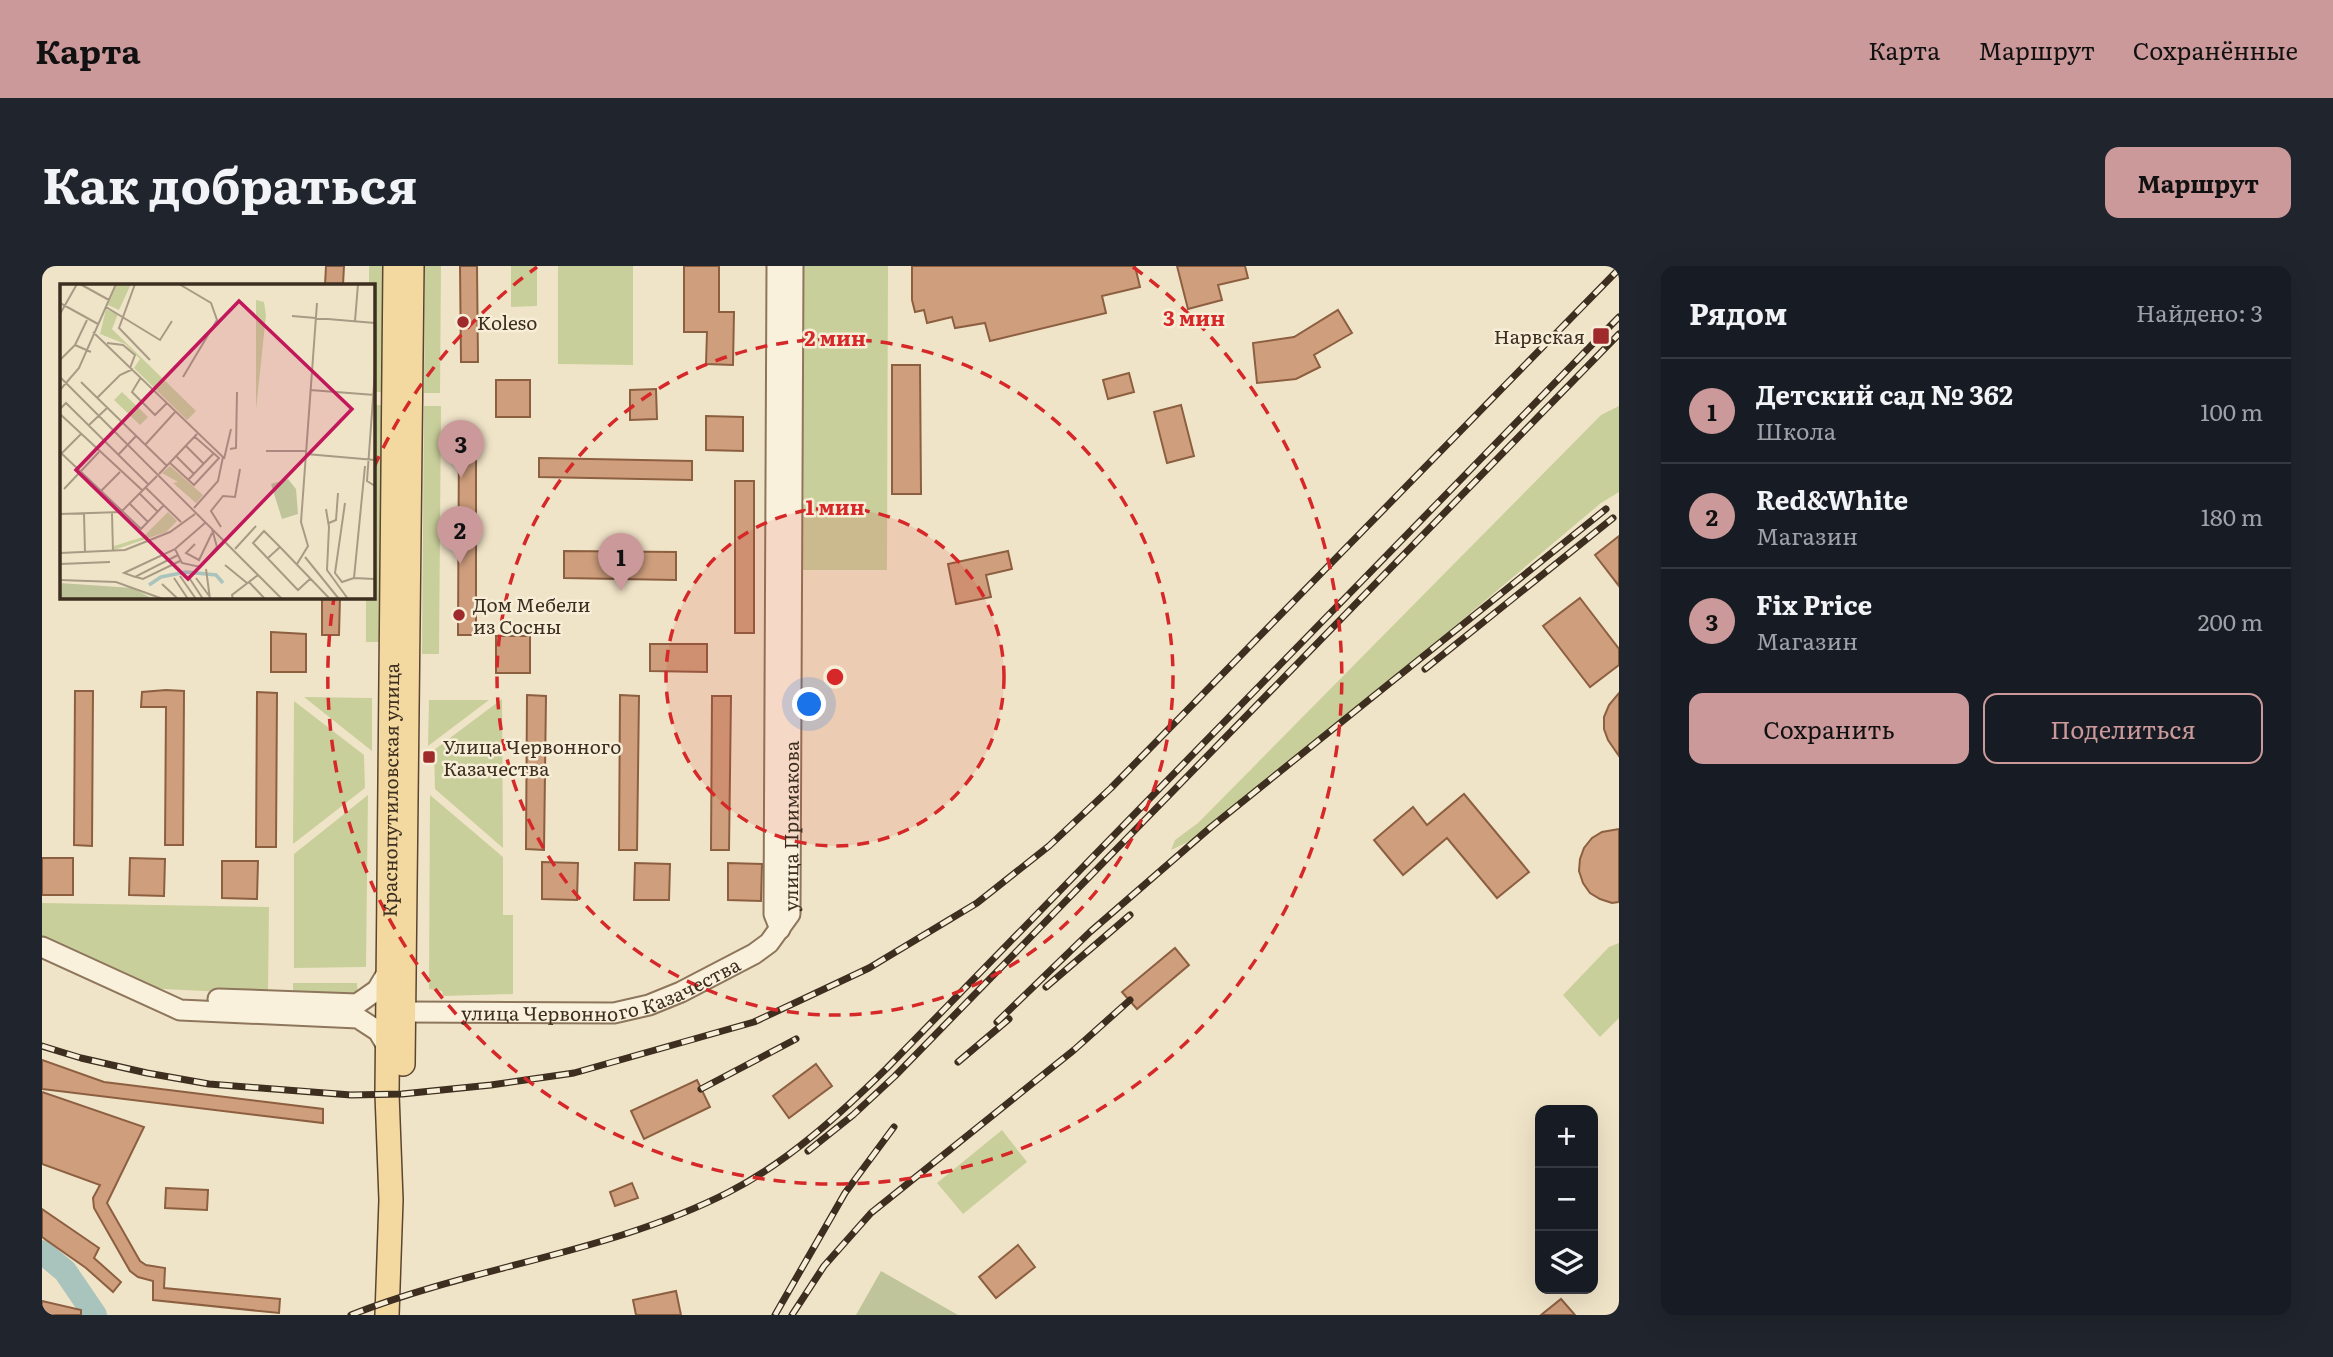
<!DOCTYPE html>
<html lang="ru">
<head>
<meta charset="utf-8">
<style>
  :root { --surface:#171b24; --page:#20242c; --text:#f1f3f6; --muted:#9ea1a6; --line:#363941; --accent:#cc999b }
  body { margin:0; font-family:Literata,serif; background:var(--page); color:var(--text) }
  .controls { position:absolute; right:21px; bottom:21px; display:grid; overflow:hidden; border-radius:14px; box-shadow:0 7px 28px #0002 }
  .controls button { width:63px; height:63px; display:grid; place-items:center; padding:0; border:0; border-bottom:2px solid var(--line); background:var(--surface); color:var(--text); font:35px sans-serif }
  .you { position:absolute; left:768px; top:439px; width:24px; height:24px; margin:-18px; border:5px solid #fff; border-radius:50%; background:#1a73e8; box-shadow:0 0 0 10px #1a73e833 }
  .badge { display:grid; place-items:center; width:46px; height:46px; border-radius:50%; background:var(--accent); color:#111; font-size:23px; font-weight:700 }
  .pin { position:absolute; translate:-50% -58px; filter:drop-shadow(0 2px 4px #0008) }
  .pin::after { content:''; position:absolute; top:37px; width:24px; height:21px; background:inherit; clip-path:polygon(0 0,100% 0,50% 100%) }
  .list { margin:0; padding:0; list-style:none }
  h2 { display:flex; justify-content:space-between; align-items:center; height:91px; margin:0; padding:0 28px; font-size:30px }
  h2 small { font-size:23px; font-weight:400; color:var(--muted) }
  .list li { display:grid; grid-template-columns:46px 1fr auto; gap:21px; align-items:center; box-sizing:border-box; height:105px; padding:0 28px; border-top:2px solid var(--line) }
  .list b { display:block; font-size:26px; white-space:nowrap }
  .list p { margin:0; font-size:23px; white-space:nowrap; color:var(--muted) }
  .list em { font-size:23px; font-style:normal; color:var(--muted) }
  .actions { display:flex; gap:14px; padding:21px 28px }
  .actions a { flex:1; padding:16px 0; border:2px solid var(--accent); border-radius:14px; text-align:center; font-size:24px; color:var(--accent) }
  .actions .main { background:var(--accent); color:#111 }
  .icon { flex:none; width:38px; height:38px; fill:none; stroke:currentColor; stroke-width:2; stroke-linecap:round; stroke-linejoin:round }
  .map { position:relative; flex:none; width:1577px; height:1049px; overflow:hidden; border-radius:14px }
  header { display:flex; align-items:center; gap:42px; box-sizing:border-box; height:98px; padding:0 35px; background:var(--accent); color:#111 }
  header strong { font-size:33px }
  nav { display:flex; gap:38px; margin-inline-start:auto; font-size:24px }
  .intro { display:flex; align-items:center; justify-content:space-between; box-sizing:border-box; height:168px; padding:0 42px }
  h1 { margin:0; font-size:49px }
  .button { padding:18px 32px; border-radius:14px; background:var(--accent); color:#111; font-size:24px; font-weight:700 }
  main { display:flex; gap:42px; padding:0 42px }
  aside { flex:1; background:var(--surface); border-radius:14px; box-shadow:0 7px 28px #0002 }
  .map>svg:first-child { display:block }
  .green { fill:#c9cf9b }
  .cemetery { fill:#bfc49a }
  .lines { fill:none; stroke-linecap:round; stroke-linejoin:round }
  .river { stroke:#a9c4bc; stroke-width:24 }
  .building { fill:#cf9f7d; stroke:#8d5f41; stroke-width:2 }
  .minor-casing { stroke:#8d765c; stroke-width:23 }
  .major-casing { stroke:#5b4430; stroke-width:26 }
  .minor { stroke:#faf1dc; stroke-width:19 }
  .major { stroke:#f3d9a0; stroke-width:23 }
  .rail-casing { stroke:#3d2e20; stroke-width:7 }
  .rail { stroke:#f7eed8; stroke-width:4.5; stroke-dasharray:13; stroke-linecap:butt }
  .ring { fill:none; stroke:#d62828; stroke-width:3.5; stroke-dasharray:12 9 }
  .poi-dot { fill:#9e2a2b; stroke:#f7eed8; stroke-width:2.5 }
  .labels { text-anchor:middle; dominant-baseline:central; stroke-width:5; stroke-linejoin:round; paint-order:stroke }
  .poi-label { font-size:19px; fill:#3d2e20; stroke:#f7eed8; text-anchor:start }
  .street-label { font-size:19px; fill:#3d2e20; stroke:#f7eed8 }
  .inset-river { fill:none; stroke:#a9c4bc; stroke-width:3.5 }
  .inset-road { fill:none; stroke:#a89b85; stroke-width:2 }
  .view { fill:#c2185b; fill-opacity:0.15; stroke:#c2185b; stroke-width:3.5 }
  .inset-edge { fill:none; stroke:#3d2e20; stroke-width:3.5 }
  .centre { fill:#d62828; stroke:#f7eed8; stroke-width:3.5 }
  .ring-label { font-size:21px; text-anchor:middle; font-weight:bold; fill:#d62828; stroke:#f7eed8; stroke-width:5; stroke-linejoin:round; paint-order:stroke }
</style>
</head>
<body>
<header>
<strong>Карта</strong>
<nav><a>Карта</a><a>Маршрут</a><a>Сохранённые</a></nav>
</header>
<div class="intro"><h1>Как добраться</h1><a class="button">Маршрут</a></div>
<main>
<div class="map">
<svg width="1577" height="1049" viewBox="0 0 1577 1049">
  <rect width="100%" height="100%" fill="#f0e4c8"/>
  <g class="green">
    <polygon points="327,0 343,0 342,126 331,126 331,19 327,19"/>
    <polygon points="383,0 399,0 398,127 382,127"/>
    <polygon points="469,0 495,0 495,40 469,41"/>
    <polygon points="516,0 591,0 591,99 516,98"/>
    <polygon points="759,0 846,0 845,304 757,304"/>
    <polygon points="331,139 342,139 340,376 324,376 324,331 331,331"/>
    <polygon points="382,140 399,140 397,388 380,388"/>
    <polygon points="1577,140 1577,226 1559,237 1401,370 1148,575 1129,584 1133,574 1156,557 1559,149"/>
    <polygon points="262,431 330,432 330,485"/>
    <polygon points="460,433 461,582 393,523 392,484"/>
    <polygon points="387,434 447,434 386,480"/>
    <polygon points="252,435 322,489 323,522 251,578"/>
    <polygon points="326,529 324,701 252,702 252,588"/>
    <polygon points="388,529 461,591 461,649 471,649 471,728 401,730 400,725 387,723"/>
    <polygon points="0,637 227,641 226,728 121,723 105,719 0,671"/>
    <polygon points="1577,677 1577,752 1558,771 1521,729 1567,681"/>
    <polygon points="251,717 315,717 316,731 251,732"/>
    <polygon points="960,864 985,896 921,948 895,917"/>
  </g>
  <polygon class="cemetery" points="839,1005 916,1049 814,1049"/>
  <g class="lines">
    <polyline class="river" points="0,986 23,1005 53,1049"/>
  </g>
  <g class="building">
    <polygon points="284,0 302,0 301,19 283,19"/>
    <polygon points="418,0 435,0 436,96 419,96"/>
    <polygon points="642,0 677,0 677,46 692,46 691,99 664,98 665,66 642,66"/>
    <polygon points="870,0 1093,0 1098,21 1060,30 1064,47 948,75 943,57 913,62 910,51 885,57 882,44 873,46 870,34"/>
    <polygon points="1135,0 1203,0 1206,12 1176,19 1180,34 1146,43"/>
    <polygon points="1296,44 1310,67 1272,89 1278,101 1254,113 1215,117 1211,77 1252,71"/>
    <polygon points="850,99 878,99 879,228 850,228"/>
    <polygon points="1087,107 1092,126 1066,133 1061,114"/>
    <rect x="454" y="114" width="34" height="37"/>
    <polygon points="614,123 615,153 588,154 588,124"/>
    <polygon points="1139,139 1152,190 1125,197 1112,146"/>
    <polygon points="664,150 701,151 701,185 664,184"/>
    <polygon points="417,168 434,168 434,369 416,369"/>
    <polygon points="497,192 650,195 650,214 497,211"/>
    <rect x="693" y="215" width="19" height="152"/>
    <polygon points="1577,270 1577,320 1553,289"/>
    <polygon points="522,285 634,286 634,314 522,312"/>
    <polygon points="966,285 970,303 944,309 949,331 914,338 906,298"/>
    <polygon points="280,331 298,331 297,369 280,369"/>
    <polygon points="1538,332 1577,383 1577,399 1548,421 1501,360"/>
    <polygon points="229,366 264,368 264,406 229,406"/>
    <rect x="454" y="370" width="34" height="37"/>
    <polygon points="608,378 665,378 665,406 608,405"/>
    <polygon points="124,424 142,425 141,579 123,579 124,441 99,441 100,426"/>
    <polygon points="33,425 51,425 50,580 32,579"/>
    <polygon points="215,426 235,427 234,581 214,581"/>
    <polygon points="1577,427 1577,490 1566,474 1562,463 1562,451 1567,439"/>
    <polygon points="485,429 504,430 502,584 484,583"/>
    <polygon points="578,429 597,430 595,584 577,584"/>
    <polygon points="670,430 689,430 687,584 669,584"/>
    <polygon points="1422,528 1487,606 1455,632 1405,572 1361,609 1332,574 1371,541 1385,559"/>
    <polygon points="1577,563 1577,636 1570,637 1558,633 1548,627 1541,617 1537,605 1538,593 1542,582 1550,572 1560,566"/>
    <rect x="0" y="592" width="31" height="37"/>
    <polygon points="88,592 123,593 122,630 87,629"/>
    <polygon points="180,595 216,595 215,633 180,632"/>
    <polygon points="500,596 536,597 535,634 500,633"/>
    <polygon points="593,597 628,598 627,634 592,634"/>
    <polygon points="686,597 720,598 719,635 686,634"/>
    <polygon points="1133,682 1147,699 1095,743 1080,726"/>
    <polygon points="0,794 62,816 281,843 281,857 0,823"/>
    <polygon points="774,798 790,820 747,852 731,830"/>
    <polygon points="655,814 668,841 602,873 589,845"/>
    <polygon points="0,826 102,861 65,937 98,995 104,999 123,1002 122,1022 238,1033 237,1047 111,1034 111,1015 96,1011 88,1005 52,942 51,932 58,919 0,898"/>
    <polygon points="590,917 596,932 573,940 568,926"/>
    <polygon points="124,922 166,924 165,944 123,942"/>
    <polygon points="0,943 57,982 52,992 79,1016 71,1026 44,1002 0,971"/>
    <polygon points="976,979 993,1001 954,1032 937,1011"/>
    <polygon points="634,1025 639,1049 594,1049 591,1034"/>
    <polygon points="1519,1033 1533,1049 1499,1049"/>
    <polygon points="0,1035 39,1044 39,1049 0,1049"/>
  </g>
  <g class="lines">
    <defs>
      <g id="minor">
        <polyline points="735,0 732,648 738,663"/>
        <polyline points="0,681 138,744 316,752 336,765 346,782"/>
        <polyline points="176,733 315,738 335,724 347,704"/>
        <path id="s1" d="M363 746 572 747 607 739 639 726 712 688 727 677 748 648 751 0"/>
      </g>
      <g id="major">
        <polyline points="361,798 370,0"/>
        <path id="s2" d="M345 1049 349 934 345 828 353 0"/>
      </g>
    </defs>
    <use href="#minor" class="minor-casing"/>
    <use href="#major" class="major-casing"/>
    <use href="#minor" class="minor"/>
    <use href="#major" class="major"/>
    <defs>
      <g id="rail">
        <polyline points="1383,403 1571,252"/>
        <polyline points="1004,721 1088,649"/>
        <polyline points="955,756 1048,666 1169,561 1564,243"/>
        <polyline points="0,780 39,792 105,807 167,818 309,829 360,828 449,819 532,807 712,756 827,702 935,637 1007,580 1069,522 1577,3"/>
        <polyline points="916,796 967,753"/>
        <polyline points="659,823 754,773"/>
        <polyline points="766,885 811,849 853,810 1577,68"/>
        <path d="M309 1049C432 1000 568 987 687 926 746 896 798 848 845 802L1577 51"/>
        <polyline points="733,1049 803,927 852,861"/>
        <polyline points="750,1049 782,1000 829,947 1032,784 1088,734"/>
      </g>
    </defs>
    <use href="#rail" class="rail-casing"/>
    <use href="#rail" class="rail"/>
  </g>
  <circle cx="793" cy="411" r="169" fill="#d62828" fill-opacity=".12"/>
  <g class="ring">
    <circle cx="793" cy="411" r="169"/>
    <circle cx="793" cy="411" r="338"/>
    <path d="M332 201A507 507 0 0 1 495 1M1091 1A507 507 0 1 1 292 332"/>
  </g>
  <g class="poi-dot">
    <circle cx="421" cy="56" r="7"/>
    <rect x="1550" y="61" width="18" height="18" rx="3.5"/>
    <circle cx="417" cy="349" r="7"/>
    <rect x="380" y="484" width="14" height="14" rx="3.5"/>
  </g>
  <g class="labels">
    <g class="poi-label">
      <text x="435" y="56">Koleso</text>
      <text x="1543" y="70" text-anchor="end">Нарвская</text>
      <text x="431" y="338">Дом Мебели<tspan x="431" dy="22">из Сосны</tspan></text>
      <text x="401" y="480">Улица Червонного<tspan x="401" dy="22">Казачества</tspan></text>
    </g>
    <g class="street-label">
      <text stroke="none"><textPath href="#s2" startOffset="525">Краснопутиловская улица</textPath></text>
      <text stroke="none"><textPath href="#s1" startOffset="504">улица Примакова</textPath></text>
      <text stroke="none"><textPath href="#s1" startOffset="200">улица Червонного Казачества</textPath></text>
    </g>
  </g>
  <g transform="translate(18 18)">
    <rect width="315" height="315" fill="#f0e4c8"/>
    <path d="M57 0H71L59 26 48 21ZM196 16 204 18 206 31 196 125ZM46 25 58 30 52 45 136 127 127 136 74 84 80 75 65 60 40 50ZM62 108 88 133 80 141 54 116ZM110 182 143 211 136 219 113 199 118 198 102 189ZM108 228 117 237 106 248 54 266V262L83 253Z" fill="#c9cf9b"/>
    <path d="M228 195 236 205 238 230 222 235 211 200ZM0 299 73 304 93 315H0Z" fill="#bfc49a"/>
    <path class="inset-river" d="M89 301 101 293 126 288 156 291 163 299"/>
    <path class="inset-road" d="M20 0 49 16M75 0 59 44 90 76M119 0 151 19 157 36 123 93M0 19 38 40M46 23 100 56 112 37M0 30 17 0M232 32 315 39M295 37 298 0M33 48 163 173 158 197 134 224M47 59 63 61 75 71 70 84M15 61 27 36M0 76 15 61 31 68M315 87 307 197 315 202M0 93 222 315M81 93 72 108 95 131 107 119M21 98 107 182M0 106 19 84 56 0M250 106 315 111M37 114 60 91 73 85M0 125 6 119 89 201M0 130 83 207M29 141 47 124M85 161 116 127M126 162 144 180M170 165 176 164 177 108M206 167H246M0 168 81 245 104 221M2 169 21 150M59 170 76 152M246 170 315 176M116 172 134 190M164 175 171 145M110 179 134 201 159 174 135 153M305 182 294 294 315 295M99 190 137 150M128 196 153 170M86 204 121 238M4 205 39 168M40 208 60 188M80 210 98 228M285 219 275 289 282 298 294 294M70 220 88 238M266 225 269 243 267 286 288 315M52 229 53 268M0 230 61 228 97 192M24 230 25 268M269 239 276 236 278 209M161 243 151 227 163 212 175 213 180 185M135 260 126 269 139 276 152 249M220 263 270 315M115 265 145 239M175 265 196 242M0 269 65 266 110 248 135 230M118 271 75 293 64 289 115 265 122 279 140 283 157 263 152 245M245 273 279 315M208 274 220 263 204 247 193 259 235 303 238 306 251 294M0 280 50 278M237 280 248 262 241 238 257 19M165 281 187 299M146 285 150 315M120 292 136 315M128 292 143 315M76 293 83 295 120 277M114 294 128 315M136 294 150 313M0 296 56 298 103 315M189 298 205 315M102 300 118 315M173 315 172 311 198 291"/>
    <path class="view" d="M179 17 292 125 128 295 16 186Z"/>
    <rect width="315" height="315" class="inset-edge"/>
  </g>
  <circle cx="793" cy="411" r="10" class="centre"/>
  <g class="ring-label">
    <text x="1152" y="60">3 мин</text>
    <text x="793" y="80">2 мин</text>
    <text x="793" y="249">1 мин</text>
  </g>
</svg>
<div class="controls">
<button>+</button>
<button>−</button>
<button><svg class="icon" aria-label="layers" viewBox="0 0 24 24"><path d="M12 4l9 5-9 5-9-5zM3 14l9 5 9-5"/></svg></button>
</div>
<div class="you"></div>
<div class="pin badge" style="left:579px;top:325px">1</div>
<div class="pin badge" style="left:418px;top:298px">2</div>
<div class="pin badge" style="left:419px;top:212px">3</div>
</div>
<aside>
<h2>Рядом<small>Найдено: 3</small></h2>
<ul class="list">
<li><span class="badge">1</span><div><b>Детский сад № 362</b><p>Школа</p></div><em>100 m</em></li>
<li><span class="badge">2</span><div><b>Red&amp;White</b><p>Магазин</p></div><em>180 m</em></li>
<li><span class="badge">3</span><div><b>Fix Price</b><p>Магазин</p></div><em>200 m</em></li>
</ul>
<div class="actions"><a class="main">Сохранить</a><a>Поделиться</a></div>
</aside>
</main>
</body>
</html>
